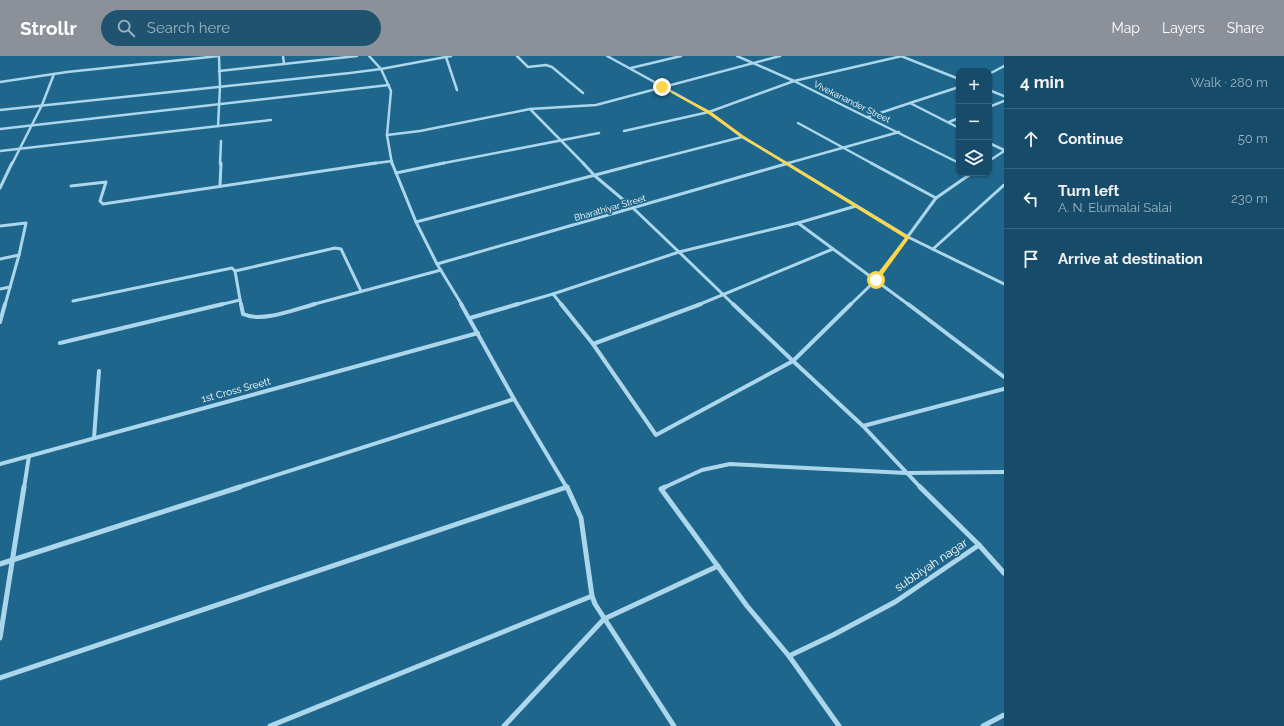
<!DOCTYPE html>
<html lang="en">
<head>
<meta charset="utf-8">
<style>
  :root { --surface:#164c69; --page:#1f536f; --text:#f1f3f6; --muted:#9eb4c0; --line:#35637d; --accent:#8c9099 }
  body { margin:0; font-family:Raleway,sans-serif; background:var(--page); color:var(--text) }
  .controls { position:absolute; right:12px; top:12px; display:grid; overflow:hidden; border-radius:8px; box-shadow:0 1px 3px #0004 }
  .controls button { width:36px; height:36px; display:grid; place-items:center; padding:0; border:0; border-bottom:1px solid var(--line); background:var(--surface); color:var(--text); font:20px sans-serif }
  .stop { position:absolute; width:12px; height:12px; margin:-9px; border:3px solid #ffd54a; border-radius:50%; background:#fff }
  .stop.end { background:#ffd54a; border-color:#fff; box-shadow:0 1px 4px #0008 }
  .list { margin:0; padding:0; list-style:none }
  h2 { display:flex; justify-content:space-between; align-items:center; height:52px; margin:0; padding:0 16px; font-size:17px }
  h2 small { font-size:13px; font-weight:400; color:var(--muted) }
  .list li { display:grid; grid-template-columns:26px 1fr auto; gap:12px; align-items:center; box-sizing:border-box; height:60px; padding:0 16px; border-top:1px solid var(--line) }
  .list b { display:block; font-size:15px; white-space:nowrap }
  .list p { margin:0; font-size:13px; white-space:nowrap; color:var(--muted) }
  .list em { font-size:13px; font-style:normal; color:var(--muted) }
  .icon { flex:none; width:22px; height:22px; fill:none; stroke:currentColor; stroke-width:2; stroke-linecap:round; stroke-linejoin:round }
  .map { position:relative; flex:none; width:1004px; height:670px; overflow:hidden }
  header { display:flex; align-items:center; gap:24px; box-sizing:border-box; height:56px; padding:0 20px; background:var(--accent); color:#fff }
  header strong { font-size:19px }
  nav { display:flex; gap:22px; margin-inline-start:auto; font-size:14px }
  .search { width:280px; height:36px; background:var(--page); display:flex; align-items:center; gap:10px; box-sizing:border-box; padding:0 14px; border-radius:22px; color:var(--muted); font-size:15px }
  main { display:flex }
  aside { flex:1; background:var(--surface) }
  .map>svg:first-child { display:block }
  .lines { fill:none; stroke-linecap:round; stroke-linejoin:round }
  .street-far3 { stroke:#abd6ec; stroke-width:2.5 }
  .street-far2 { stroke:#abd6ec; stroke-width:3 }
  .street-far1 { stroke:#abd6ec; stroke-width:4 }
  .street { stroke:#abd6ec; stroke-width:5 }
  .route { fill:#ffd54a }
  .labels { text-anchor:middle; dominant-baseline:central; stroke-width:3.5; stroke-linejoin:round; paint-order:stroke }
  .far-street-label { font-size:9px; fill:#fff; stroke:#1e668c }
  .street-label { font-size:10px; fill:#fff; stroke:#1e668c }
  .near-street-label { font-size:12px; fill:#fff; stroke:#1e668c }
</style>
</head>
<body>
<header>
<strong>Strollr</strong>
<div class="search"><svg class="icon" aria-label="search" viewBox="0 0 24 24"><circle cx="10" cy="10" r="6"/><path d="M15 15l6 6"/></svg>Search here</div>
<nav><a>Map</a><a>Layers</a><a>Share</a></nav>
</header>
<main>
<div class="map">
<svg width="1004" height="670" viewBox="0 0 1004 670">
  <rect width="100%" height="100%" fill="#1e668c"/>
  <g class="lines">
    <g class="street-far3">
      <polyline points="283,0 284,8"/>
      <polyline points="369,0 381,13 391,35 387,79 392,108"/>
      <polyline points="517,0 528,11 546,9 552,11 583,37"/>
      <polyline points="607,0 709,56 742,81 788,108"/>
      <polyline points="737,0 794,25 959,107"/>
      <polyline points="901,0 959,23"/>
      <polyline points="446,1 457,34"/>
      <polyline points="631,12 681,0"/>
      <polyline points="219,15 357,0"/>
      <polyline points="989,18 1004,10"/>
      <polyline points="0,26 67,16 219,0"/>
      <polyline points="989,34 1004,40"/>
      <polyline points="910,47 959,31"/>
      <polyline points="989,51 1004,45"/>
      <polyline points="530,53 584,108"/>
      <polyline points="0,54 350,17 381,13 451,0"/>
      <polyline points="868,61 910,47 959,72"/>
      <polyline points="949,66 959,62"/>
      <polyline points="798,67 873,108"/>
      <polyline points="218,70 220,31 219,0"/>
      <polyline points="0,73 389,29"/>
      <polyline points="624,75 709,56 794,25 902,0"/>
      <polyline points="387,79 420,75 530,53 596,49 780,0"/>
      <polyline points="989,87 1004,94"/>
      <polyline points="0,95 271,64"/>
      <polyline points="989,105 1004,95"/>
      <polyline points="12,108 42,49 54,18"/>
      <polyline points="220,108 221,85"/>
      <polyline points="369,108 392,105"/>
      <polyline points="439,108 599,77"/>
      <polyline points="637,108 742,81"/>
      <polyline points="785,108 899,76"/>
    </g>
    <g class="street-far2">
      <polyline points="392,107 416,166 437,208 462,249"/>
      <polyline points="583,107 595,120 633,152 679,196"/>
      <polyline points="786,107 908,181 1004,228"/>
      <polyline points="871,107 936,142"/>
      <polyline points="396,117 444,107"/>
      <polyline points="71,130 106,126 100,145 103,148 376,107"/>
      <polyline points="220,130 221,107"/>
      <polyline points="0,132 12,107"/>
      <polyline points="416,166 641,107"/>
      <polyline points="798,167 909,249"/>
      <polyline points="0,170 26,167 19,199 5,249"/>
      <polyline points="933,193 1004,129"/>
      <polyline points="679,196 734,249"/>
      <polyline points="679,196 798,167 856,150"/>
      <polyline points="0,203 19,199"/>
      <polyline points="437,208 789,107"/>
      <polyline points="235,215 335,192 341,193 361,235"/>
      <polyline points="0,233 10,231"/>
      <polyline points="73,245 232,212 235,215 241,249"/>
      <polyline points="219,249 240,244"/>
      <polyline points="311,249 441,214"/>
      <polyline points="515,249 553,238"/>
      <polyline points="562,249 553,238 679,196"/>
      <polyline points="698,249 833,193"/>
      <polyline points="850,249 876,224 936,142 972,117"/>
    </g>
    <g class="street-far1">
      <path d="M241 248 243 258C262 267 296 253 315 248"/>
      <polyline points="461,248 514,343 567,432"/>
      <polyline points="561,248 593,288 656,379 793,305 733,248"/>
      <polyline points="851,248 793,305 863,370 921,432"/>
      <polyline points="908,248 1004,321"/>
      <polyline points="470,262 518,248"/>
      <polyline points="0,266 5,248"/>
      <polyline points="60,287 223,248"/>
      <polyline points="593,288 701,248"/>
      <polyline points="863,370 1004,333"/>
      <polyline points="94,382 99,315"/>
      <polyline points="0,408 478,277"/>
      <polyline points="24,432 29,400"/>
      <polyline points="236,432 514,343"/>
      <polyline points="564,432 567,431"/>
      <polyline points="663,432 702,414 730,408 906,417 1004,416"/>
    </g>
    <g class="street">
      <polyline points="567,431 581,462 592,540 595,548 674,670"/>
      <polyline points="665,431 661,433 747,550 789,600 839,670"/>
      <polyline points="920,431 979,489 1004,517"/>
      <polyline points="0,508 240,431"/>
      <polyline points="0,582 24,431"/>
      <polyline points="789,600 833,579 895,546 979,489"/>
      <polyline points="0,622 567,431"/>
      <polyline points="270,670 592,540"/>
      <polyline points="504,670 604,563 718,510"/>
      <polyline points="983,670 1004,659"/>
    </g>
  </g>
  <polygon class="route" points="661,30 710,55 744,80 910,181 878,225 874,225 874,222 905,182 741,81 707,57 661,31"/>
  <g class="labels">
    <g class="far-street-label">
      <text transform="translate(852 46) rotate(26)">Vivekanander Street</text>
      <text transform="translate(610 152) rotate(-16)">Bharathiyar Street</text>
    </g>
    <g class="street-label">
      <text transform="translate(236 334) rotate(-15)">1st Cross Sreett</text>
    </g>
    <g class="near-street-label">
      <text transform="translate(931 509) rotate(-34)">subbiyah nagar</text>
    </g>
  </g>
</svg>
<div class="controls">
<button>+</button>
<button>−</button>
<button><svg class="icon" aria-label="layers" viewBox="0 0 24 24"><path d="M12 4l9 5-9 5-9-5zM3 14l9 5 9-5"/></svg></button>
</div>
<div class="stop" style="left:876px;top:224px"></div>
<div class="stop end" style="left:662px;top:31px"></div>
</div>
<aside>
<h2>4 min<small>Walk · 280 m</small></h2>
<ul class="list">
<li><svg class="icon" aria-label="ahead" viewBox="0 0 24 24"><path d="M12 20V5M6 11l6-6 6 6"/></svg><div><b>Continue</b></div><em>50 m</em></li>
<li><svg class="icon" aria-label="left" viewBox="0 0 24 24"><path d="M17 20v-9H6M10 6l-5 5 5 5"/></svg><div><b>Turn left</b><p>A. N. Elumalai Salai</p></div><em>230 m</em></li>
<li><svg class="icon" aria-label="arrive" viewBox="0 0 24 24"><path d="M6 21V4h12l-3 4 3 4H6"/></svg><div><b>Arrive at destination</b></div></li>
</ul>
</aside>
</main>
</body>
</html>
